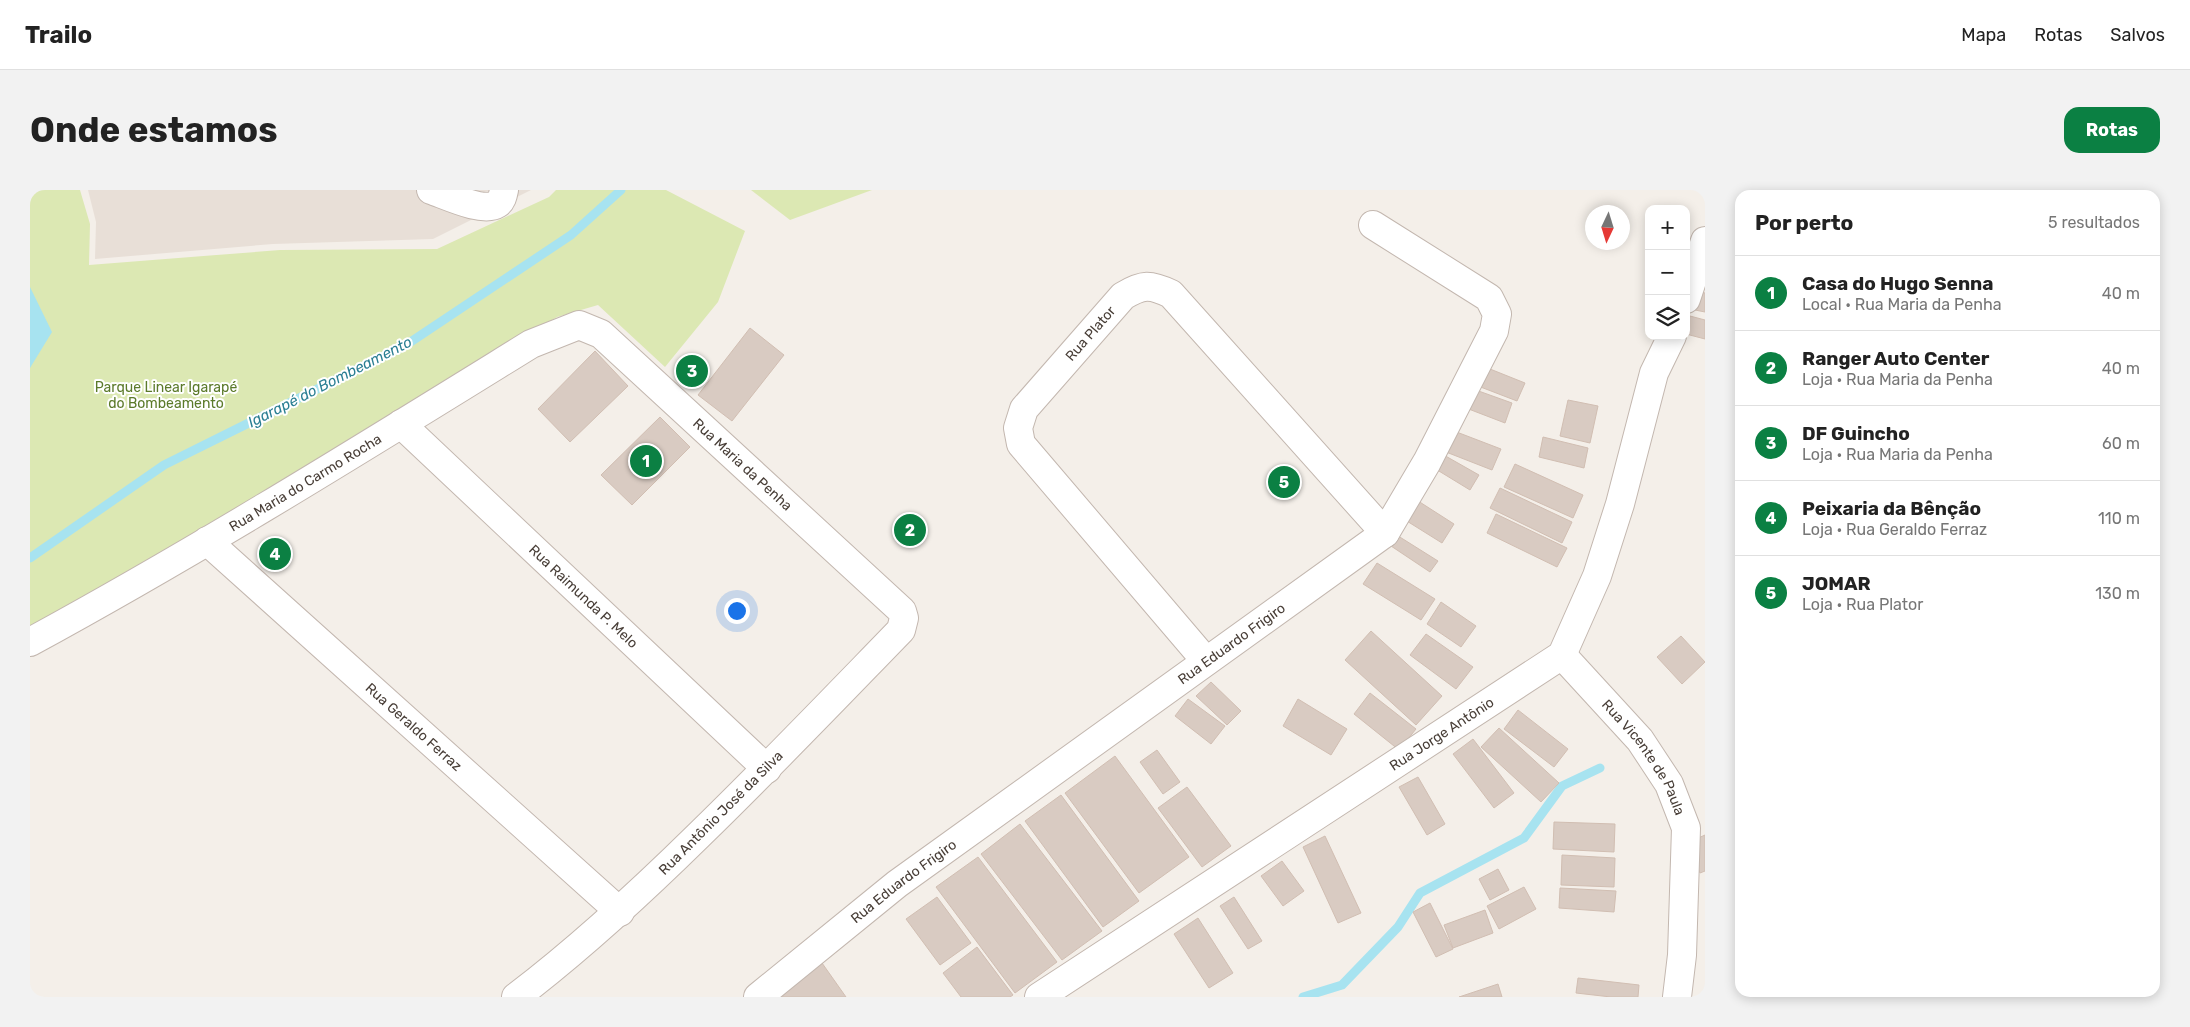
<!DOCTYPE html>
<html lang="pt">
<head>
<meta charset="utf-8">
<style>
  :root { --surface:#fff; --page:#f2f2f2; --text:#222; --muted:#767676; --line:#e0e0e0; --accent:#0b8043 }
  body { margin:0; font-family:Rubik,sans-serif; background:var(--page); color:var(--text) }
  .controls { position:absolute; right:15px; top:15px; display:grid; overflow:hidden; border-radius:10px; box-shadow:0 2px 12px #0003 }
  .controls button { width:45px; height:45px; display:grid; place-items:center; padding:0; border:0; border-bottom:1px solid var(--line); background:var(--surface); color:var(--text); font:25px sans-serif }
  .compass { position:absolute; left:1555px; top:15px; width:45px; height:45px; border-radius:50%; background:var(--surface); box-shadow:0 2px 12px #0003; rotate:184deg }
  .you { position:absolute; left:706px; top:420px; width:18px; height:18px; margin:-12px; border:4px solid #fff; border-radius:50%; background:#1a73e8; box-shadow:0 0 0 8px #1a73e833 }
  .badge { display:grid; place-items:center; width:32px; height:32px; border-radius:50%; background:var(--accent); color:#fff; font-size:16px; font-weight:700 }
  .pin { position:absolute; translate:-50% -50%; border:2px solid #fff; box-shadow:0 1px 5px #0006 }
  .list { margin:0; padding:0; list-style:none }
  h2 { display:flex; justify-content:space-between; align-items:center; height:65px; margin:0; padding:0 20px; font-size:21px }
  h2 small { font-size:16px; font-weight:400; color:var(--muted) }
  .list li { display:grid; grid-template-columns:32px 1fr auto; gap:15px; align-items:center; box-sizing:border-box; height:75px; padding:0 20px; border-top:1px solid var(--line) }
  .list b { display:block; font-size:19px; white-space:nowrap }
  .list p { margin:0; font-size:16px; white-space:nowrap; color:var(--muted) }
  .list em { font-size:16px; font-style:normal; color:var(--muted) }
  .icon { flex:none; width:28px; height:28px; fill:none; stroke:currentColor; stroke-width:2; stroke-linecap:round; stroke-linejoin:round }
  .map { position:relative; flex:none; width:1675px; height:807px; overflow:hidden; border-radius:15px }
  header { display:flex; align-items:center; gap:30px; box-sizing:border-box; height:70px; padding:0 25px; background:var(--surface); border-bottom:1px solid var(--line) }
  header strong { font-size:24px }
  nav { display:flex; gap:28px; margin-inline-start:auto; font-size:18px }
  .intro { display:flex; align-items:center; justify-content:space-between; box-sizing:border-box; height:120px; padding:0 30px }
  h1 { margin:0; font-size:35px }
  .button { padding:12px 22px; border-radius:15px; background:var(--accent); color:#fff; font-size:18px; font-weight:700 }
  main { display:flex; gap:30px; padding:0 30px }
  aside { flex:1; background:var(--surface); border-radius:15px; box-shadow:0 2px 12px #0003 }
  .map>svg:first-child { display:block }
  .residential { fill:#e8dfd7 }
  .green { fill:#dce8b3 }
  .water { fill:#a7e3f0 }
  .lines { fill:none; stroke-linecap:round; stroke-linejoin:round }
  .stream { stroke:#a7e3f0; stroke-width:9 }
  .building { fill:#d9cbc2; stroke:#d1beb2 }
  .minor-casing { stroke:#c3b7af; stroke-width:30 }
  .minor { stroke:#fff; stroke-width:28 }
  .labels { text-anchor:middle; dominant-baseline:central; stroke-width:4; stroke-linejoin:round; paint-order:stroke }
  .street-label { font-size:14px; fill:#483e37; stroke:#fff }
  .park-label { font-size:14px; fill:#5b7a2a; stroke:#fff }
  .water-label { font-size:15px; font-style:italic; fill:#2b7f93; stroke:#fff }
</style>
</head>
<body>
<header>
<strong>Trailo</strong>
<nav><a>Mapa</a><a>Rotas</a><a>Salvos</a></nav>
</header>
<div class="intro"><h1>Onde estamos</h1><a class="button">Rotas</a></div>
<main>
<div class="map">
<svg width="1675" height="807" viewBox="0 0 1675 807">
  <rect width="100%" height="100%" fill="#f4efe9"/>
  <polygon class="residential" points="58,0 501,0 403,49 243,54 65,69 66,32"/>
  <g class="green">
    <polygon points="0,0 50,0 60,34 59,75 250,60 407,59 519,7 526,0 636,0 715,41 688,112 635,177 568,115 527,127 405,202 45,414 0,436"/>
    <polygon points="721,0 842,0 760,30"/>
  </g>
  <polygon class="water" points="0,97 22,142 0,178"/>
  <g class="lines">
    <g class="stream">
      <polyline points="0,368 134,275 376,155 541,45 591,0"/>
      <polyline points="1273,807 1312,795 1368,737 1390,703 1494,648 1532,596 1570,578"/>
    </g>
  </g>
  <g class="building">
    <polygon points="1664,100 1675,103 1675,122 1660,119"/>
    <polygon points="1660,126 1675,130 1675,149 1656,144"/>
    <polygon points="720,138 754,165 702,231 668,205"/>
    <polygon points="565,161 598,196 540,252 508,219"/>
    <polygon points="1455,177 1495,193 1487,211 1448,196"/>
    <polygon points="1443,199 1482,213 1475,233 1436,218"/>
    <polygon points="1538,210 1568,216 1560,253 1530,246"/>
    <polygon points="630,227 660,257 602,315 571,285"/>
    <polygon points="1424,241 1471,259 1462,280 1416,262"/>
    <polygon points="1513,247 1558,258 1554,278 1509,267"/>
    <polygon points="1412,264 1449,285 1440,300 1404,278"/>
    <polygon points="1485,274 1553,305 1543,328 1474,297"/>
    <polygon points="1470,298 1542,332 1532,353 1460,318"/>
    <polygon points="1385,309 1424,334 1412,353 1372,328"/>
    <polygon points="1466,324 1537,358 1527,377 1457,343"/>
    <polygon points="1365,344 1408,371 1400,382 1358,354"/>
    <polygon points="1347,373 1405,409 1391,430 1333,394"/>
    <polygon points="1411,412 1446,436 1431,457 1397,434"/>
    <polygon points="1341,441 1412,506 1386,535 1315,470"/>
    <polygon points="1396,444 1443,477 1426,499 1380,465"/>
    <polygon points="1651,446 1675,472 1652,494 1627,467"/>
    <polygon points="1181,492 1211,521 1197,535 1166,506"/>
    <polygon points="1340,503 1386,539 1369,560 1324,524"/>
    <polygon points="1158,509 1195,536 1181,554 1145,526"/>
    <polygon points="1268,509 1317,539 1301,565 1253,536"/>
    <polygon points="1488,520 1538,559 1524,577 1474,539"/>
    <polygon points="1469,538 1529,593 1511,612 1451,557"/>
    <polygon points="1443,549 1484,603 1464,618 1423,564"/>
    <polygon points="1127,560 1150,592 1133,604 1110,572"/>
    <polygon points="1085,566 1159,667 1109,703 1035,603"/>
    <polygon points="1388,587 1415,634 1397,645 1369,597"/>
    <polygon points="1157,597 1201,656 1172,677 1128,618"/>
    <polygon points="1031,605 1109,711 1073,737 995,631"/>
    <polygon points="1524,632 1585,634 1584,662 1523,659"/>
    <polygon points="990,634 1072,741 1032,770 951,664"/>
    <polygon points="1675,645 1675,681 1670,683 1657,653"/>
    <polygon points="1295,646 1331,723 1308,733 1273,657"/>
    <polygon points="1532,665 1585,668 1584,697 1531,695"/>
    <polygon points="948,667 1027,772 985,803 906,697"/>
    <polygon points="1252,671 1274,701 1253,716 1231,686"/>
    <polygon points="1468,679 1479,700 1460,710 1449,689"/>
    <polygon points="1494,697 1506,719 1469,739 1457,716"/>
    <polygon points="1530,698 1586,701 1584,722 1529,718"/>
    <polygon points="907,707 941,753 910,775 876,729"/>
    <polygon points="1204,707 1232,751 1218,759 1190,716"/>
    <polygon points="1400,713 1423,759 1406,767 1383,722"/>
    <polygon points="1455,720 1463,743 1423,758 1414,735"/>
    <polygon points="1168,728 1203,783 1179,798 1144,744"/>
    <polygon points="947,757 983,805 980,807 931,807 913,783"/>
    <polygon points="792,773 816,807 753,807 750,803"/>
    <polygon points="1548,788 1609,795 1608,807 1581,807 1546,803"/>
    <polygon points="1468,794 1472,807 1429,807"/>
  </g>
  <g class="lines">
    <defs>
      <g id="minor">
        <path d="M401 0C416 5 453 23 467 14 472 11 473 5 474 0"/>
        <polyline points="1656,109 1675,51"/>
        <path id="s1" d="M371 234 737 579"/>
        <path id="s2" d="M177 351 590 722"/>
        <path id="s3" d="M0 452C171 359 336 256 501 154L549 135 571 144 872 421 874 428 871 440C804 509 738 578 669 645 610 703 552 757 486 807"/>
        <path id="s4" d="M1532 465 1610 550 1639 594 1656 638 1652 765 1647 807"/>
        <path id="s5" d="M1176 471 991 254 988 238 994 219 1093 106C1113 94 1120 94 1141 104L1355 343"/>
        <path id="s6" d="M728 807 867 694 1355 343 1397 272 1464 141 1467 124 1459 108 1343 35"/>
        <path id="s7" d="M1009 807 1532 465 1567 386 1590 314 1624 183 1642 146"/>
      </g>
    </defs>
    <use href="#minor" class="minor-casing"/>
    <use href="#minor" class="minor"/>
  </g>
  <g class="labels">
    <g class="street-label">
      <text stroke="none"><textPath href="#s5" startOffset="422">Rua Plator</textPath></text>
      <text stroke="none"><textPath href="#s3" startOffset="851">Rua Maria da Penha</textPath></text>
      <text stroke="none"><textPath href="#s3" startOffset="318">Rua Maria do Carmo Rocha</textPath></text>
      <text stroke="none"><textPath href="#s1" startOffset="251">Rua Raimunda P. Melo</textPath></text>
      <text stroke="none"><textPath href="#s6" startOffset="591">Rua Eduardo Frigiro</textPath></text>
      <text stroke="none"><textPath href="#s2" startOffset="278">Rua Geraldo Ferraz</textPath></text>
      <text stroke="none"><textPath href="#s7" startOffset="481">Rua Jorge Antônio</textPath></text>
      <text stroke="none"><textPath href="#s4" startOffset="132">Rua Vicente de Paula</textPath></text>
      <text transform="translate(691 623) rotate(-45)">Rua Antônio José da Silva</text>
      <text stroke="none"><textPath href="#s6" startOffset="186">Rua Eduardo Frigiro</textPath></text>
    </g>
    <g class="park-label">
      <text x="136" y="197">Parque Linear Igarapé<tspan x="136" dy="16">do Bombeamento</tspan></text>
    </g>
    <g class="water-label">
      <text transform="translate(300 192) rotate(-27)">Igarapé do Bombeamento</text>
    </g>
  </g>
</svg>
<div class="controls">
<button>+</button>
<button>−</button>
<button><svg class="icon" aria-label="layers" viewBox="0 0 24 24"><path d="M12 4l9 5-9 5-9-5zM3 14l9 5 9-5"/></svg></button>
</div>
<svg class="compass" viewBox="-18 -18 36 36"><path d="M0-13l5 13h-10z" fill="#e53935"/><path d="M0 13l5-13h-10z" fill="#767676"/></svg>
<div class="you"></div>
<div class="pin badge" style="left:616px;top:271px">1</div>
<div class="pin badge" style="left:880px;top:340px">2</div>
<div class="pin badge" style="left:662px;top:181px">3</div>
<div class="pin badge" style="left:245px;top:364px">4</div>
<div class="pin badge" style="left:1254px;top:292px">5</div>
</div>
<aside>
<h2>Por perto<small>5 resultados</small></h2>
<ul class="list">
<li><span class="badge">1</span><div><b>Casa do Hugo Senna</b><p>Local · Rua Maria da Penha</p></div><em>40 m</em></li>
<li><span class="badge">2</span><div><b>Ranger Auto Center</b><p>Loja · Rua Maria da Penha</p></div><em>40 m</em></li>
<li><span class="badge">3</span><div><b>DF Guincho</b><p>Loja · Rua Maria da Penha</p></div><em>60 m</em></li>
<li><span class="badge">4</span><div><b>Peixaria da Bênção</b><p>Loja · Rua Geraldo Ferraz</p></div><em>110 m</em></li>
<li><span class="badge">5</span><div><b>JOMAR</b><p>Loja · Rua Plator</p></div><em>130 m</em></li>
</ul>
</aside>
</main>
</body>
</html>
